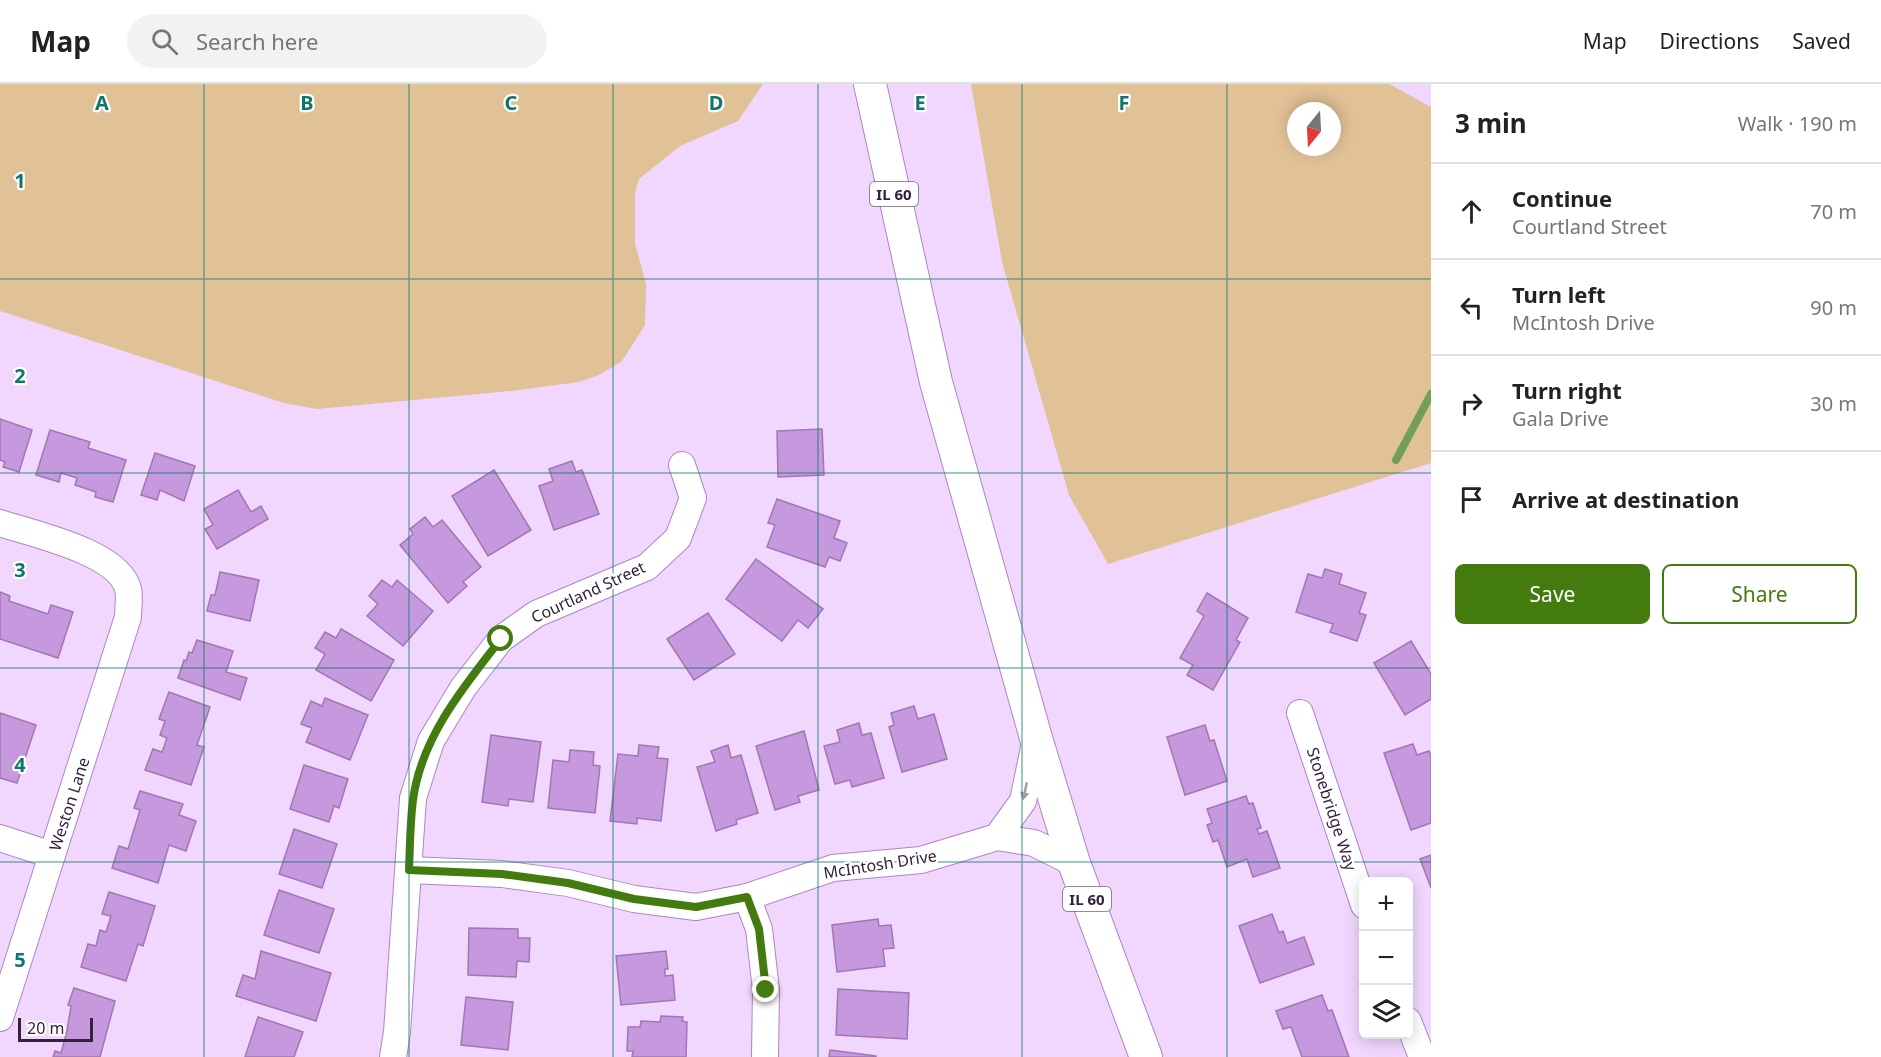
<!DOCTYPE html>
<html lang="en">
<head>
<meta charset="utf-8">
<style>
  :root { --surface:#fff; --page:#f2f2f2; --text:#222; --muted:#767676; --line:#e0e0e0; --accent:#447b0f }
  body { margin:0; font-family:"Noto Sans",sans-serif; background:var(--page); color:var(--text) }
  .controls { position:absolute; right:18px; bottom:18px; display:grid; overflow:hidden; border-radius:9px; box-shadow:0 3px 15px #0003 }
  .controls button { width:54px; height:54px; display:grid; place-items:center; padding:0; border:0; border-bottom:2px solid var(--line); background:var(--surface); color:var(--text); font:30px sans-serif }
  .compass { position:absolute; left:1287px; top:18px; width:54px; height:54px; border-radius:50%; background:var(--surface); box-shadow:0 3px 15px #0003; rotate:198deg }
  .scale { position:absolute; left:18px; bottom:15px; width:75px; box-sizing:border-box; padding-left:6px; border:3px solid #33223b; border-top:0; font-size:16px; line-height:21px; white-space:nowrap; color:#33223b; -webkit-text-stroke:4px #fff; paint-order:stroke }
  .stop { position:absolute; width:18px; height:18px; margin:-14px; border:4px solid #447b0f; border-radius:50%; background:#fff }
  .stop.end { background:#447b0f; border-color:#fff; box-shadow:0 2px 6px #0008 }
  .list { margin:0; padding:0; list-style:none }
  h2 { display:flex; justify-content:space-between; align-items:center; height:78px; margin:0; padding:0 24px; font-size:26px }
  h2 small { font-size:20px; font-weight:400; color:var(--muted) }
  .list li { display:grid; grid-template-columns:39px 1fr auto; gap:18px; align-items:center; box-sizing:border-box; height:96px; padding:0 24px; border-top:2px solid var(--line) }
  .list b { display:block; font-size:22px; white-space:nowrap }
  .list p { margin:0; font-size:20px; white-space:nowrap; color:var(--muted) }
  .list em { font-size:20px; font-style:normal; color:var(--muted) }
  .actions { display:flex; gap:12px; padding:18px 24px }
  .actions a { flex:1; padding:14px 0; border:2px solid var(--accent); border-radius:9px; text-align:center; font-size:21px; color:var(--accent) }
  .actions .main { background:var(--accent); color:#fff }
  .icon { flex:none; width:33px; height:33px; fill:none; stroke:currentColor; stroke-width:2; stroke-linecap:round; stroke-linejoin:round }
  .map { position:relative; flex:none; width:1431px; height:973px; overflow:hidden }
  header { display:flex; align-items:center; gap:36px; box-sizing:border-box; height:84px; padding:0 30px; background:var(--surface); border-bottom:2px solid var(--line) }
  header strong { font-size:28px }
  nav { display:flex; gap:33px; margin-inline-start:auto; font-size:21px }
  .search { width:420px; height:54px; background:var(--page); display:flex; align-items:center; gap:15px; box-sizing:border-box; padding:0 21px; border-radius:33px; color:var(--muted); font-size:22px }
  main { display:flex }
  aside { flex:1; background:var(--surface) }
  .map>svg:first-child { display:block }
  .green { fill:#e1c196; fill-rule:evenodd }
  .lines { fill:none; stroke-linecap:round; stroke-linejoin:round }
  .stream { stroke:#739e58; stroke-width:8 }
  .building { fill:#c698dd; stroke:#a077b3; stroke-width:1.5 }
  .minor-casing { stroke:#ae85c2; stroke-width:28 }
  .major-casing { stroke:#ae85c2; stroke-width:34 }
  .minor { stroke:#fff; stroke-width:26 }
  .major { stroke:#fff; stroke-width:32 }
  .oneway { fill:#a39ca7 }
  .route { stroke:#447b0f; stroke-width:8 }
  .grid { fill:none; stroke:#0f766e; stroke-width:1.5; stroke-opacity:0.55 }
  .labels { text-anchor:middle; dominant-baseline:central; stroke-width:4.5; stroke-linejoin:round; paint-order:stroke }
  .shield { fill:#fff; stroke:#706476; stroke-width:1.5 }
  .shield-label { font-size:15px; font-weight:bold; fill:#33223b }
  .street-label { font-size:16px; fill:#33223b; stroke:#fff }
  .grid-label { font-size:20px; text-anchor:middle; font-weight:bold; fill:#0f766e; stroke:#fff; stroke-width:4.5; stroke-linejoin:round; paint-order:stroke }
</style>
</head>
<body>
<header>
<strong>Map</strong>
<div class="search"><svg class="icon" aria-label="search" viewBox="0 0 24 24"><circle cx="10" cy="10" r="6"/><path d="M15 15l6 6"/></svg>Search here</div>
<nav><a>Map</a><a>Directions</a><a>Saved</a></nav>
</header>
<main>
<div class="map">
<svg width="1431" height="973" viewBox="0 0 1431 973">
  <rect width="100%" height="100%" fill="#f1d7fe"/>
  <g class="green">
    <polygon points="0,0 763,0 738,37 680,62 639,95 635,109 635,159 646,200 645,241 622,277 599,291 579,298 511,307 317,325 284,319 0,227"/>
    <path d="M971 0H1389L1431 23V379L1108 480 1069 411 1002 178ZM1296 27H1332V63H1296Z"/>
  </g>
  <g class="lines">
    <polyline class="stream" points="1396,376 1431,310"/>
  </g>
  <g class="building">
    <polygon points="0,335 32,346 19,388 3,383 5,378 0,376"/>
    <polygon points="822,345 824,391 778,393 777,347"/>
    <polygon points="50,346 90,358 88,364 126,376 113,418 95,413 96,408 75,401 77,394 61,389 59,398 36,391"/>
    <polygon points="155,369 195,382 184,417 160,406 157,416 141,411"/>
    <polygon points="572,377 576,388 582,386 599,430 554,446 539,402 553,397 549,385"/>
    <polygon points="494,386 531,446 488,472 452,412"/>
    <polygon points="238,406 251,428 261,422 268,435 217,465 205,445 213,441 204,425"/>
    <polygon points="777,415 840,437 834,454 847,459 840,477 829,473 825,483 767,463 775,441 768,439"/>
    <polygon points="425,433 433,443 442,436 481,483 463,498 467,502 448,519 400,461 413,450 410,445"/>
    <polygon points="756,475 823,525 808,544 798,536 782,557 726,515"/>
    <polygon points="1325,485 1342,490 1339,500 1366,509 1359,529 1366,531 1357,557 1330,548 1333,540 1296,528 1308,490 1322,494"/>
    <polygon points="220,488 259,496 250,537 207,527 211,511 215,511"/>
    <polygon points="382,496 392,503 397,496 433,527 403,562 367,532 378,520 369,512"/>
    <polygon points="0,508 10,512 9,517 48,530 51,521 73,528 58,574 0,555"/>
    <polygon points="1207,509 1248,534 1236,556 1240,558 1213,606 1187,591 1193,581 1180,574 1204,532 1197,527"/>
    <polygon points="708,529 735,570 694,596 667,555"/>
    <polygon points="341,545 394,576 371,617 316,586 325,570 315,564 325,548 336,554"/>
    <polygon points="197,556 233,567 226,588 247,594 240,616 178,594 184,576 186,577 189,568 192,569"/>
    <polygon points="1411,557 1431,590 1431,615 1405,631 1374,579"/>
    <polygon points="169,608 210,623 197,661 204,663 191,701 145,686 153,665 162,668 167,654 160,651 165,637 159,635"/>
    <polygon points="325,614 368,631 350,676 306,658 312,644 301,640 311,617 322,622"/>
    <polygon points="914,622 918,635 934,630 947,675 902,688 889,643 894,641 891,629"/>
    <polygon points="0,629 36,641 17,699 0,694"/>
    <polygon points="859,639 862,651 871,649 884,694 852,703 850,696 835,700 824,662 840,658 837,646"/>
    <polygon points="1205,641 1210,657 1214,656 1227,697 1185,711 1167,653"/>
    <polygon points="804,647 819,706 798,712 800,718 775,726 756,662"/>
    <polygon points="491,651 541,658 533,718 509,715 508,722 482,718"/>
    <polygon points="1413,660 1417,671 1429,667 1431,673 1431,739 1411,746 1384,669"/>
    <polygon points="639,661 659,663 657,674 668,675 661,737 637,734 637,740 610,737 618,670 638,672"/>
    <polygon points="728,661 731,674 741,671 758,729 736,736 737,740 716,747 697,683 715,678 711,667"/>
    <polygon points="570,666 594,668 593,681 600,682 595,729 548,724 553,676 569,678"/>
    <polygon points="304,681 348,695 339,724 334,722 329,738 290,725"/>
    <polygon points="140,707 183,720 179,731 196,737 186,767 169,761 158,799 112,784 119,762 128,765 140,726 134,724"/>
    <polygon points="1246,712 1249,720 1253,719 1261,744 1257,745 1259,750 1267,747 1280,784 1253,793 1247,775 1227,783 1218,756 1213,758 1207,741 1212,739 1207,725"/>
    <polygon points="294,745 337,760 322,804 279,790"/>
    <polygon points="1431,771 1431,804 1420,775"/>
    <polygon points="279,806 334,825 319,869 264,851"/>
    <polygon points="109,808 155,822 143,862 138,860 126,897 81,883 88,860 96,862 100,846 106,848 111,832 102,830"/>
    <polygon points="1272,830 1279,849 1283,847 1287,859 1304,853 1314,880 1260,899 1239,842"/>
    <polygon points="878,835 879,842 891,841 894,864 883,865 885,882 837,888 832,841"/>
    <polygon points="469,844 518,845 518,854 530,854 529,878 517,877 516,893 468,891"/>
    <polygon points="261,867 331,889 316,937 236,912 243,891 255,895"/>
    <polygon points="666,867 668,885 665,885 665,892 673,891 675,916 621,921 616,872"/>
    <polygon points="74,904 115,917 100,973 53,973 55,967 61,969 67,947 71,922 68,921"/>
    <polygon points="838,905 909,909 907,955 836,951"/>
    <polygon points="1322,911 1328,927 1332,926 1349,973 1302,973 1291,943 1283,945 1276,927"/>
    <polygon points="466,913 513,918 508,966 461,961"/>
    <polygon points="661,932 683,933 682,937 687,938 686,973 632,973 633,967 627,967 628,943 640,943 641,937 660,938"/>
    <polygon points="258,933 303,948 294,973 245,973"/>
    <polygon points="830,966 876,972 876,973 829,973"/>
  </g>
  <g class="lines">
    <defs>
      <g id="minor">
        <path d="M0 439C33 450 119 468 128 505 130 513 128 525 128 533L0 934"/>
        <polyline points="1300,629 1364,821"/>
        <polyline points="997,753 1023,717 1036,654"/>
        <polyline points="0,754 52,771"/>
        <polyline points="409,786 502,790 568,799 634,815 696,823 747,813 833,784 921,776 997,753 1034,759 1074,779"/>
        <polyline points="747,813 759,845 766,906 765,973"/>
        <polyline points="1408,937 1422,973"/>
        <polyline points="393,973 397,948 413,714 431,657 463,604 501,555 536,530 647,483 678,454 693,414 682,381"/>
      </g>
      <polyline id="major" points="870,0 936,298 1036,654 1074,779 1146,973"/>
    </defs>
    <use href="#minor" class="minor-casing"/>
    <use href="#major" class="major-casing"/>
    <use href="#minor" class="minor"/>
    <use href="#major" class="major"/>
  </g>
  <defs><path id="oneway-solid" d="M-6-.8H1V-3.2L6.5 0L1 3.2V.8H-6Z" transform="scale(1.5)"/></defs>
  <use class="oneway" href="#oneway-solid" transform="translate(1025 707) rotate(102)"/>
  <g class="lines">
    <path class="route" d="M501 555C464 602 421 654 413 716 410 739 410 763 409 786L502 790 568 799 634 815 696 823 747 813 759 845 766 906"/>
  </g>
  <path class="grid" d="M204 0V973M409 0V973M613 0V973M818 0V973M1022 0V973M1227 0V973M0 195H1431M0 389H1431M0 584H1431M0 778H1431"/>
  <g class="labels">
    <g class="shield">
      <rect x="870" y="98" width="48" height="24" rx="4.5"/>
      <rect x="1063" y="803" width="48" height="24" rx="4.5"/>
    </g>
    <g class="shield-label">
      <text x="894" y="110">IL 60</text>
      <text x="1087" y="815">IL 60</text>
    </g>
    <g class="street-label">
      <text transform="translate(588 508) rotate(-25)">Courtland Street</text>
      <text transform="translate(69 720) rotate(-72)">Weston Lane</text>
      <text transform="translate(1332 725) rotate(72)">Stonebridge Way</text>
      <text transform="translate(880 780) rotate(-9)">McIntosh Drive</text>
    </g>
  </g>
  <g class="grid-label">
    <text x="102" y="26">A</text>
    <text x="307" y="26">B</text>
    <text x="511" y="26">C</text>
    <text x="716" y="26">D</text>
    <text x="920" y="26">E</text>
    <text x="1124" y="26">F</text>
    <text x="20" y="104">1</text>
    <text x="20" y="299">2</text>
    <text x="20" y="493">3</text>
    <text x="20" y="688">4</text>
    <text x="20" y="883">5</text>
  </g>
</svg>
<div class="controls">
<button>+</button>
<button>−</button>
<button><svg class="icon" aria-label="layers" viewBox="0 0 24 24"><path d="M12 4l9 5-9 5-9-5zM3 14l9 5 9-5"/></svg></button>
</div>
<svg class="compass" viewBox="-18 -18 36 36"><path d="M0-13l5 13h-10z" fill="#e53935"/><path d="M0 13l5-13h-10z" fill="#767676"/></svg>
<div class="scale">20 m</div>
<div class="stop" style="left:501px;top:555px"></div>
<div class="stop end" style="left:766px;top:906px"></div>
</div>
<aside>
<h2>3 min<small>Walk · 190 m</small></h2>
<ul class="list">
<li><svg class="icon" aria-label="ahead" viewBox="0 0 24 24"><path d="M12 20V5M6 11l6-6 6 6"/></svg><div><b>Continue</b><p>Courtland Street</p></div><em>70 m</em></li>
<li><svg class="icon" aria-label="left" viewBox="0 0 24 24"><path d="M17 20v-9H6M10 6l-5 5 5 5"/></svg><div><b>Turn left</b><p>McIntosh Drive</p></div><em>90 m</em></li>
<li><svg class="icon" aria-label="right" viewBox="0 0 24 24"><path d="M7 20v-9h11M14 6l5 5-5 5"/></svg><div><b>Turn right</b><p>Gala Drive</p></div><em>30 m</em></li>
<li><svg class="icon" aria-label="arrive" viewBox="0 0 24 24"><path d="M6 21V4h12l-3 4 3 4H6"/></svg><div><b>Arrive at destination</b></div></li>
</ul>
<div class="actions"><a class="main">Save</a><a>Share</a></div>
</aside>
</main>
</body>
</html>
